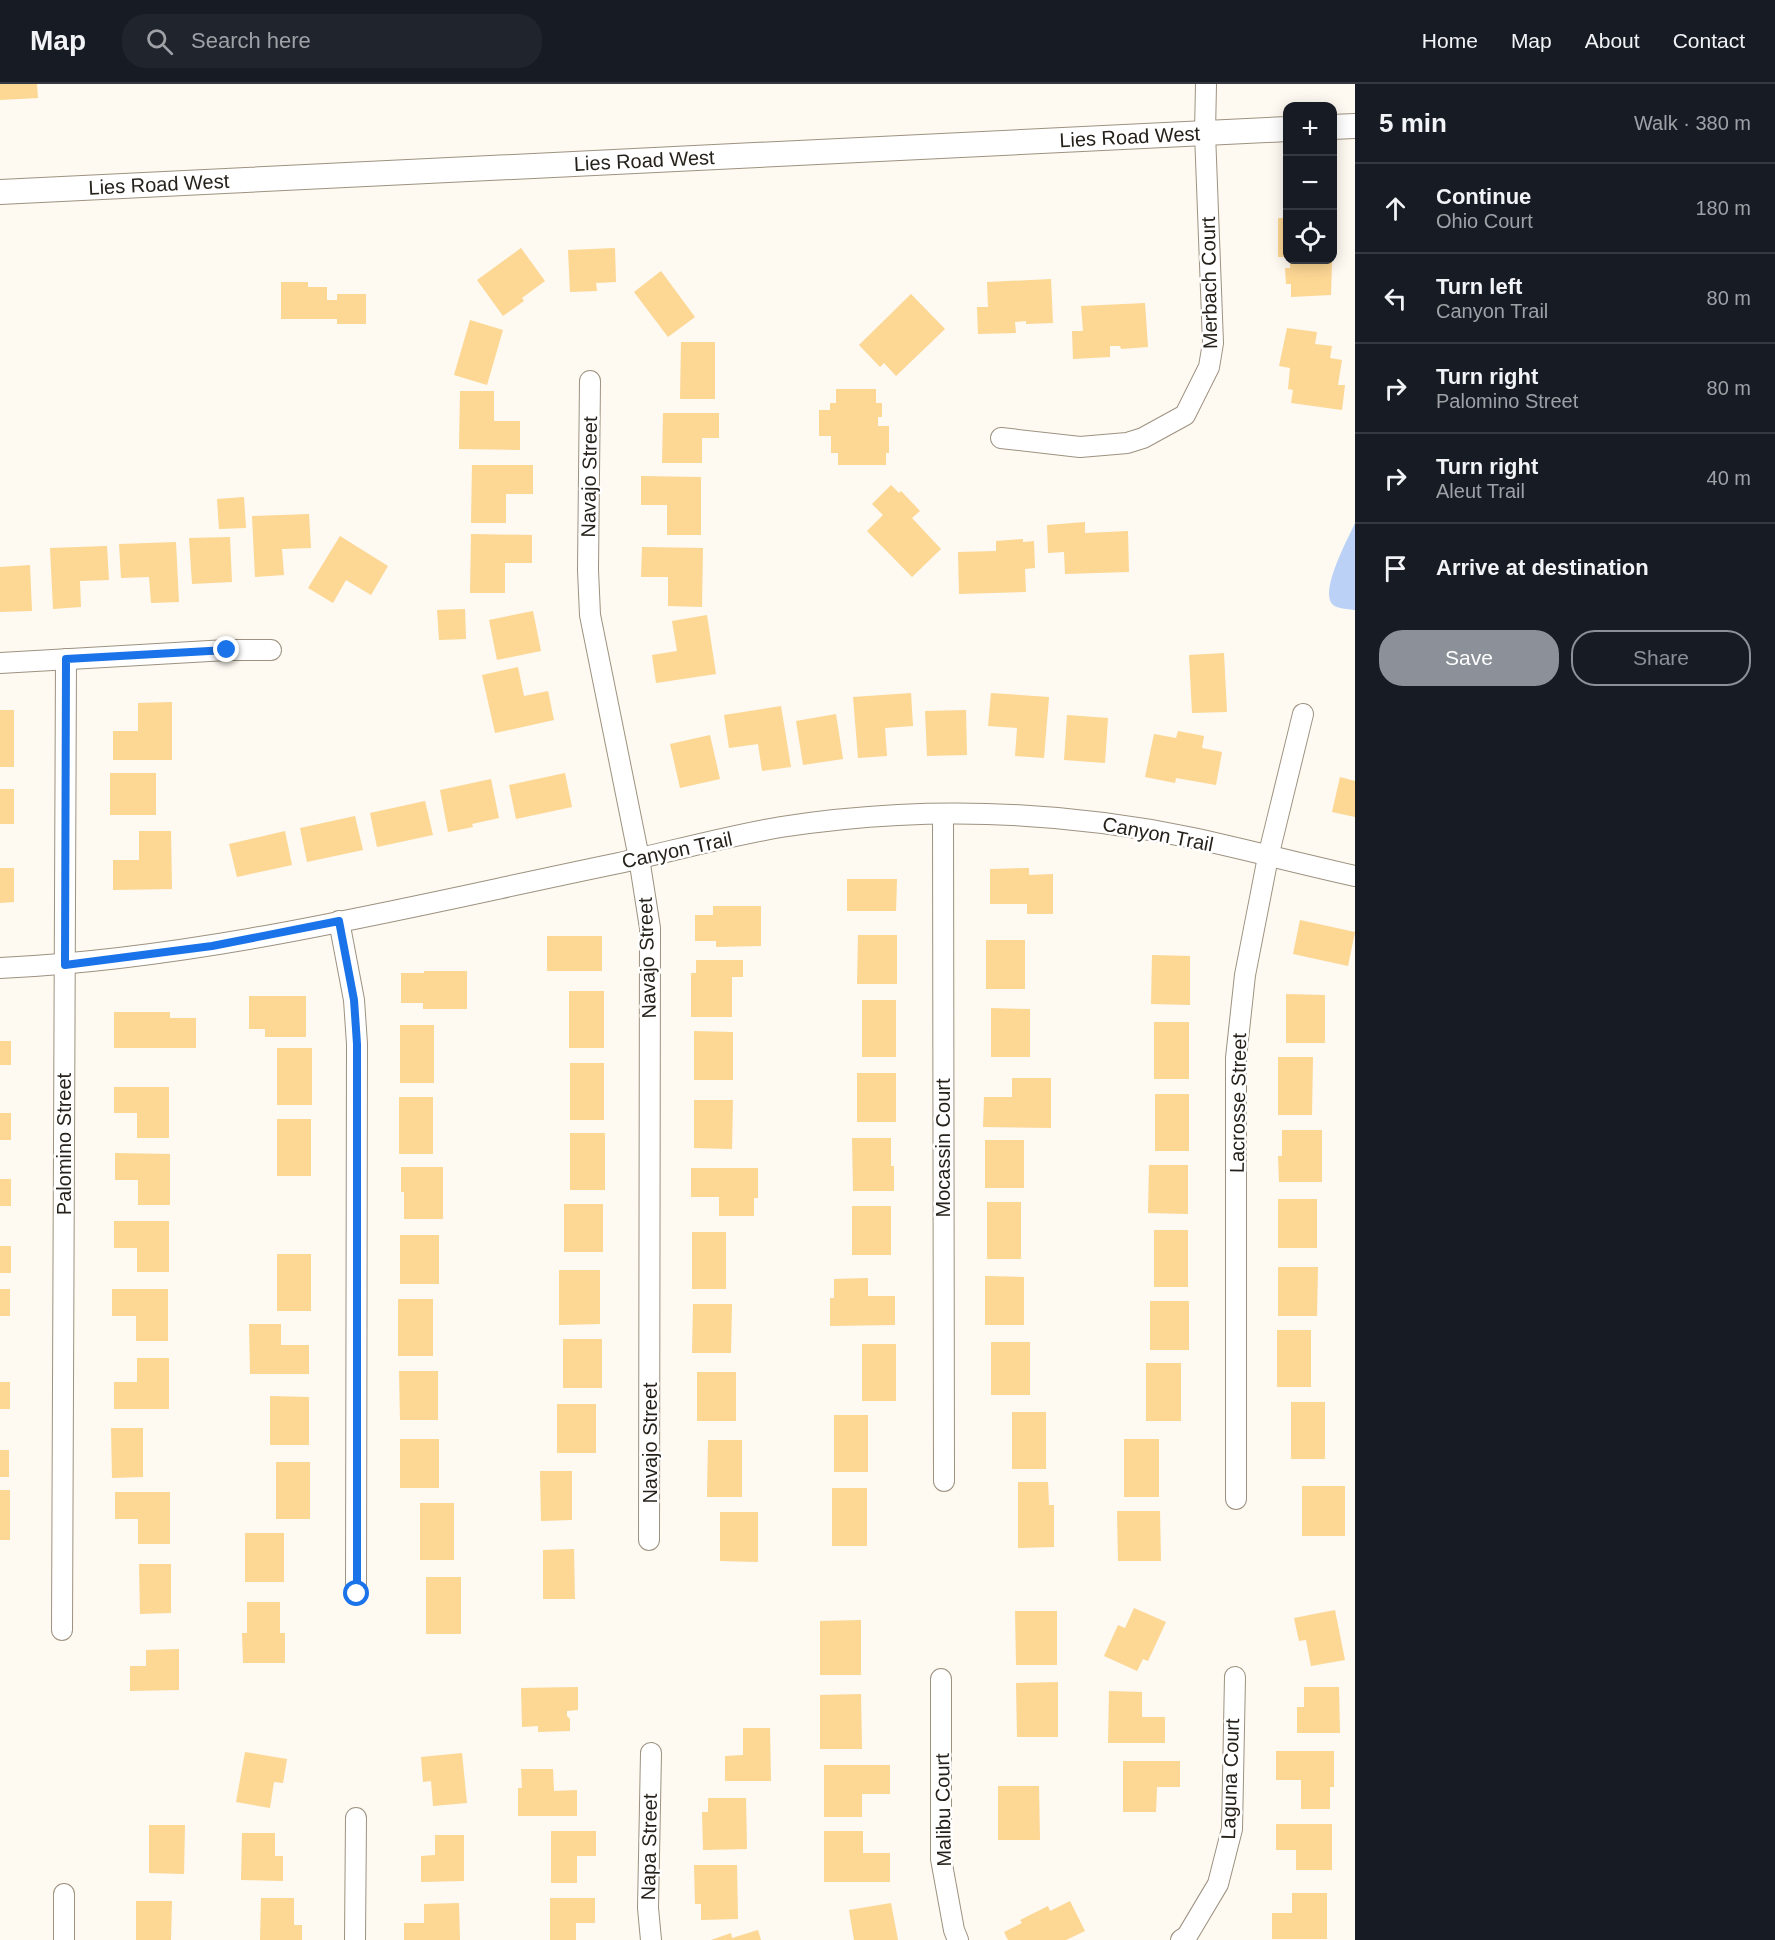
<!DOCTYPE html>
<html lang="en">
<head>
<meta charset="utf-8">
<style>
  :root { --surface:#171b24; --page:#20242c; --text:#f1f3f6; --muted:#9ea1a6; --line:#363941; --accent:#8c9099 }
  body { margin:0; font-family:Helvetica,sans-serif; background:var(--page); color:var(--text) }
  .controls { position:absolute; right:18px; top:18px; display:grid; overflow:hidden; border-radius:12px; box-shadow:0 3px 15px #0003 }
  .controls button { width:54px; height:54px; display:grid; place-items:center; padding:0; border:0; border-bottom:2px solid var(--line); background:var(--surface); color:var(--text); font:30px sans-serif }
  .stop { position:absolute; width:18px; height:18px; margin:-14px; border:4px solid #1a73e8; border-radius:50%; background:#fff }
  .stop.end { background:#1a73e8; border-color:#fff; box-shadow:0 2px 6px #0008 }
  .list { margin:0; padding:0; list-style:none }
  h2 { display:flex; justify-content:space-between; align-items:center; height:78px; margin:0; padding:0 24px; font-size:26px }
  h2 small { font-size:20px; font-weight:400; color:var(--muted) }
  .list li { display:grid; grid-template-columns:39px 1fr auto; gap:18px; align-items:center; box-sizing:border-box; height:90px; padding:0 24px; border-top:2px solid var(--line) }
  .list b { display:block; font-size:22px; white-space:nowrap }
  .list p { margin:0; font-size:20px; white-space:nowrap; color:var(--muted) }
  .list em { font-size:20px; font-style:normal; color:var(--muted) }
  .actions { display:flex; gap:12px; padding:18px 24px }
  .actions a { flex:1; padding:14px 0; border:2px solid var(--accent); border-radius:24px; text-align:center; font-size:21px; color:var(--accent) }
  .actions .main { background:var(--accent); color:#fff }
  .icon { flex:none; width:33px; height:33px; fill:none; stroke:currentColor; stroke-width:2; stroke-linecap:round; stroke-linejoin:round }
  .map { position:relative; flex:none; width:1355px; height:1856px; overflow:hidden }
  header { display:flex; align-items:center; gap:36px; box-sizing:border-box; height:84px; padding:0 30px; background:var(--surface); border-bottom:2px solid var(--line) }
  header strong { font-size:28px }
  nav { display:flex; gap:33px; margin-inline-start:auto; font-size:21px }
  .search { width:420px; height:54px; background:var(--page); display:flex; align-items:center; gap:15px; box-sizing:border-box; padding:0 21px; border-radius:24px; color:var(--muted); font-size:22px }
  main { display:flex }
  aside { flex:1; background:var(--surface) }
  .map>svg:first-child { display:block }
  .water { fill:#bbd2f6 }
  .building { fill:#fdd794 }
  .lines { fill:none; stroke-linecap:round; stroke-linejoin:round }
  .minor-casing { stroke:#9d9280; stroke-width:22 }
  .tertiary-casing { stroke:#9d9280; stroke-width:26 }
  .minor { stroke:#fff; stroke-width:20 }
  .tertiary { stroke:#fff; stroke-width:24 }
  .route { stroke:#1a73e8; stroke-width:8 }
  .labels { text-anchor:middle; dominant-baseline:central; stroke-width:5; stroke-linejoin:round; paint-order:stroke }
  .street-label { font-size:20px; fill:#26221b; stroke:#fff }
</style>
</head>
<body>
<header>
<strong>Map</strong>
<div class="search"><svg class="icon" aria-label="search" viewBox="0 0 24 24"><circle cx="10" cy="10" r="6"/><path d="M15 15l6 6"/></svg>Search here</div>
<nav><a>Home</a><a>Map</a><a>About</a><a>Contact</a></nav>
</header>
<main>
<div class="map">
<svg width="1355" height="1856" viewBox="0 0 1355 1856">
  <rect width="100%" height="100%" fill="#fef9f1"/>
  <path class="water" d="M1355 439V526C1348 525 1337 525 1332 520 1320 505 1348 455 1355 439Z"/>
  <g class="building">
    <polygon points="0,0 37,0 38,14 0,16"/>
    <rect x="1278" y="134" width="10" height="39"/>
    <polygon points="521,164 545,197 522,214 524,217 503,232 477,196"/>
    <polygon points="615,164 616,198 596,199 597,207 570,208 568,166"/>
    <polygon points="1290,176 1327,176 1327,178 1332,178 1331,211 1291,213 1291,200 1286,200 1285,184 1290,184"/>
    <polygon points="661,187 695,233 668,253 634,208"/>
    <polygon points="1051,195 1053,239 1026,240 1026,237 1015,238 1016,249 978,250 977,223 988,223 987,198"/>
    <polygon points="281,198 308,198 308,203 327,203 327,216 337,216 337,210 366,210 366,240 337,240 337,235 281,235"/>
    <polygon points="911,210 945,245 896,292 884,279 880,283 859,261"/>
    <polygon points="1145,219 1148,263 1121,265 1120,262 1110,262 1110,273 1073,275 1072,247 1083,247 1081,222"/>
    <polygon points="470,236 503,246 487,301 454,291"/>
    <polygon points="1287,244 1317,248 1315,260 1332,262 1330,274 1342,276 1338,301 1345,301 1342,326 1291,319 1293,306 1288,305 1290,284 1279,282"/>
    <polygon points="681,258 715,258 715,315 680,315"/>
    <polygon points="836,305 876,305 876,319 882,319 882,333 878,333 878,342 889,342 889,369 886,369 886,381 838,381 838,369 831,369 831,352 819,352 819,326 830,326 830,319 836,319"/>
    <polygon points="460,307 494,307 494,337 520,337 520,366 459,365"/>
    <polygon points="663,329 719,329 719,354 702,354 702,379 662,379"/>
    <polygon points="472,381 533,381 533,410 506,410 506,439 471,439"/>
    <polygon points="641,392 701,393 701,451 667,451 667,421 641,421"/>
    <polygon points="891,401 899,409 901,407 920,427 912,434 941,465 912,493 867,447 883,431 872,420"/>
    <polygon points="244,413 246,444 219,445 217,415"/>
    <polygon points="309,430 311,464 282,465 284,491 255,493 252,432"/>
    <polygon points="1085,438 1085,449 1128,447 1129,488 1065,490 1064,468 1048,469 1047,441"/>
    <polygon points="471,450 532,451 532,479 505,479 505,509 470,509"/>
    <polygon points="340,452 388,482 371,511 346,496 333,519 308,504"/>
    <polygon points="230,453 232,498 192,500 189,454"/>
    <polygon points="1023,455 1023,458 1034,457 1035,484 1025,485 1026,508 959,510 958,468 996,467 996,457"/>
    <polygon points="176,458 179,518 151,519 149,493 121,494 119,460"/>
    <polygon points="107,462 109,496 80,497 81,523 53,525 50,464"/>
    <polygon points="642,463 703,464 702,523 668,522 668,493 641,493"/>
    <polygon points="30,481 32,527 0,528 0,483"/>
    <polygon points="465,525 466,555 439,556 437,526"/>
    <polygon points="533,527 541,567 497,576 489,536"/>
    <polygon points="707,531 716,590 656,599 652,571 677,567 672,537"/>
    <polygon points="1224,569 1227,628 1192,629 1189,571"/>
    <polygon points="518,583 524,612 548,607 554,636 495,649 482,591"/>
    <polygon points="911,609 913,642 885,644 887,672 858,674 853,613"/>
    <polygon points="991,609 1049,613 1044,674 1015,672 1017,644 988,642"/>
    <polygon points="172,618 172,676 113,676 113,647 138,647 138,619"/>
    <polygon points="781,622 791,683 762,687 758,660 729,664 724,631"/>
    <rect x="0" y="626" width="14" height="57"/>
    <polygon points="966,626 967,671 927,672 925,627"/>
    <polygon points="836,630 843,675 803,681 796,637"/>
    <polygon points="1067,631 1108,634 1105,679 1064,676"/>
    <polygon points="1178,647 1204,652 1202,664 1222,668 1216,701 1176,694 1175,699 1145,693 1154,650 1176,654"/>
    <polygon points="710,651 720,695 680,704 670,660"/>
    <rect x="110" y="689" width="46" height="42"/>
    <polygon points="565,689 572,723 516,735 509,701"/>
    <polygon points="1340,693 1355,697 1355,733 1332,728"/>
    <polygon points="491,695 499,734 472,740 473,743 448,748 440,706"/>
    <rect x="0" y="705" width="14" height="35"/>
    <polygon points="425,717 433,751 377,763 370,729"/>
    <polygon points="355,732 363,766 307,778 300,744"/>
    <polygon points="139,747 171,747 172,805 113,806 113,776 139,776"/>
    <polygon points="285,747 292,781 237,793 229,760"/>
    <polygon points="0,784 14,784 14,818 0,819"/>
    <polygon points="1029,784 1029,791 1053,790 1053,830 1027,830 1027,820 990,820 990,785"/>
    <polygon points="847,795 897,795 896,827 847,827"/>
    <polygon points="713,822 761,822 761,862 716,863 716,857 695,857 695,831 713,831"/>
    <polygon points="1300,836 1355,848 1348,882 1293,870"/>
    <polygon points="858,851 897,851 897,900 857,900"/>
    <rect x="547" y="852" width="55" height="35"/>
    <rect x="986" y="856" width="39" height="49"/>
    <polygon points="1152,871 1190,872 1190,921 1151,920"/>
    <polygon points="696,876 743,876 743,893 732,893 732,933 691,933 691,889 696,889"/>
    <polygon points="424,887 467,887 467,925 423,925 423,919 401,919 401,889 424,889"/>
    <rect x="569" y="907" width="35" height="57"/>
    <polygon points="1286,910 1325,911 1325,959 1286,959"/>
    <polygon points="249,912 306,912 306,953 265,953 265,945 249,945"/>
    <rect x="862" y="916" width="34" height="57"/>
    <polygon points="991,924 1030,925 1030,973 991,973"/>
    <polygon points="114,928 170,928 170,934 196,934 196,964 114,964"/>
    <rect x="1154" y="938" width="35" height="57"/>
    <rect x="400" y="941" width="34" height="58"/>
    <polygon points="694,947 733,948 733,996 694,996"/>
    <rect x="0" y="957" width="11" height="24"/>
    <rect x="277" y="964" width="35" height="57"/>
    <polygon points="1278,973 1313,973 1312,1031 1278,1031"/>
    <rect x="570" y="979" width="34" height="57"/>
    <rect x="857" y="989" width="39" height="49"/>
    <polygon points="1012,994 1051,994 1051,1044 983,1043 984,1013 1012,1013"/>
    <polygon points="114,1003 169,1003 169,1054 137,1054 137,1029 114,1029"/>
    <rect x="1155" y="1010" width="34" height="57"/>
    <rect x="399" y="1013" width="34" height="57"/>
    <polygon points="694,1016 733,1016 732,1065 694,1064"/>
    <rect x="0" y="1029" width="11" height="27"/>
    <rect x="277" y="1035" width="34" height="57"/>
    <polygon points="1282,1046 1322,1046 1322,1098 1279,1098 1278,1072 1282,1072"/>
    <rect x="570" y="1049" width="35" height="57"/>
    <polygon points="852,1054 891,1054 891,1082 894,1082 894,1107 853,1107"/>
    <rect x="985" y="1056" width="39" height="48"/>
    <polygon points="115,1069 170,1070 170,1121 138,1121 138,1096 115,1096"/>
    <polygon points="1149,1081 1188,1081 1188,1130 1148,1129"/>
    <polygon points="401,1083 443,1083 443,1135 404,1135 404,1108 401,1108"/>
    <polygon points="691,1084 758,1084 758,1114 754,1114 754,1132 719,1132 719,1113 691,1113"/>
    <rect x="0" y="1095" width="11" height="27"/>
    <rect x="1278" y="1115" width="39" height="49"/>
    <rect x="987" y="1118" width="34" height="57"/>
    <rect x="564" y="1120" width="39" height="48"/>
    <rect x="852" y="1122" width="39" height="49"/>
    <polygon points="114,1137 169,1137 169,1188 137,1188 137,1164 114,1164"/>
    <rect x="1154" y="1146" width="34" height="57"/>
    <rect x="692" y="1148" width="34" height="57"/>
    <rect x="400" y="1151" width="39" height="49"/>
    <rect x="0" y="1162" width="11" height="27"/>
    <rect x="277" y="1170" width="34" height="57"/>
    <polygon points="1278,1183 1318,1183 1317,1232 1278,1232"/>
    <polygon points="559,1186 600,1186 600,1240 559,1241"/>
    <polygon points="985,1192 1024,1193 1024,1241 985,1241"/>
    <polygon points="868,1194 868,1212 895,1212 895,1241 830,1242 830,1214 834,1214 834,1195"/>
    <rect x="0" y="1205" width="10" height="27"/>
    <polygon points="112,1205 168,1205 168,1257 136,1257 136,1232 112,1232"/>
    <rect x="398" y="1215" width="35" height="57"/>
    <rect x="1150" y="1217" width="39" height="49"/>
    <polygon points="693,1220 732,1220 731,1269 692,1269"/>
    <polygon points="249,1240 281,1240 281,1261 309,1261 309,1290 250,1290"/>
    <rect x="1277" y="1246" width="34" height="57"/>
    <rect x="563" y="1255" width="39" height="49"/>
    <rect x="991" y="1258" width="39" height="53"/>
    <rect x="862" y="1260" width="34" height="57"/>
    <polygon points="137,1274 169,1274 169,1325 114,1325 114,1298 137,1298"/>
    <rect x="1146" y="1279" width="35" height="58"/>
    <polygon points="399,1287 438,1287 438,1336 400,1336"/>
    <rect x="697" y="1288" width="39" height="49"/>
    <rect x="0" y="1298" width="10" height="27"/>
    <polygon points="270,1312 309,1313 309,1361 270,1361"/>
    <rect x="1291" y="1318" width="34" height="57"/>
    <rect x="557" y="1320" width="39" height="49"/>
    <rect x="1012" y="1328" width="34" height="57"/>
    <rect x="834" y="1331" width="34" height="57"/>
    <polygon points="111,1344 143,1344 143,1393 112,1394"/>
    <rect x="400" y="1355" width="39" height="49"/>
    <rect x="1124" y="1355" width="35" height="58"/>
    <polygon points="708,1356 742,1356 742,1413 707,1413"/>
    <rect x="0" y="1366" width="9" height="27"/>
    <rect x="276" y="1378" width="34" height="57"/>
    <polygon points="540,1387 572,1387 572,1436 541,1437"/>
    <polygon points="1018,1398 1048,1398 1049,1421 1054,1421 1054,1463 1018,1464"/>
    <rect x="1302" y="1402" width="43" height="50"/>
    <rect x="832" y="1404" width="35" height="58"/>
    <rect x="0" y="1406" width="10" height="50"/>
    <polygon points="115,1408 170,1408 170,1460 138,1460 138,1435 115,1435"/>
    <rect x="420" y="1419" width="34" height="57"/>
    <polygon points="1117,1427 1160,1427 1161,1477 1118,1477"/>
    <polygon points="720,1428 758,1428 758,1478 720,1477"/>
    <rect x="245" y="1449" width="39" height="49"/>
    <polygon points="574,1465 575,1515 543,1515 543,1466"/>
    <polygon points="139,1480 171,1480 171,1529 140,1530"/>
    <rect x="426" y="1493" width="35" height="57"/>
    <polygon points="247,1518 280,1518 280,1549 285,1549 285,1579 243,1579 242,1549 247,1549"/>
    <polygon points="1134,1524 1166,1538 1148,1577 1143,1575 1137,1587 1104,1572 1118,1541 1125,1544"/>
    <polygon points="1335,1526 1345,1576 1311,1582 1306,1556 1299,1557 1294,1534"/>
    <polygon points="1015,1527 1057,1527 1057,1581 1016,1581"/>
    <polygon points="861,1536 861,1591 820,1591 820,1537"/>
    <polygon points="179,1565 179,1606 130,1607 130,1582 146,1582 146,1566"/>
    <polygon points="1058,1598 1058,1653 1017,1653 1016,1599"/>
    <polygon points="578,1603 578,1626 567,1627 567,1632 570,1635 570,1647 538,1648 538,1642 522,1643 521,1604"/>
    <polygon points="1304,1603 1339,1603 1340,1649 1297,1649 1297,1623 1304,1623"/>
    <polygon points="1109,1607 1142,1608 1142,1633 1165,1633 1165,1659 1108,1659"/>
    <polygon points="861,1610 862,1665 820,1665 820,1611"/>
    <polygon points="743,1644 770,1644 771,1697 725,1697 725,1672 743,1671"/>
    <polygon points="1276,1667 1334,1667 1334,1703 1330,1703 1330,1725 1301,1725 1301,1696 1276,1696"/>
    <polygon points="245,1668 287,1675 283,1699 274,1698 270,1724 236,1718"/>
    <polygon points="462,1669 467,1719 433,1722 431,1697 423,1698 421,1673"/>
    <polygon points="1123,1677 1180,1677 1180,1703 1157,1703 1156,1728 1123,1728"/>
    <polygon points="824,1681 890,1681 890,1710 862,1710 862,1733 824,1733"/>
    <polygon points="521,1685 553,1685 554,1707 577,1706 577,1732 518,1732 518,1704 522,1704"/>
    <polygon points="998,1702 1039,1702 1040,1756 998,1756"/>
    <polygon points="708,1714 746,1714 747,1765 703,1766 702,1728 708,1728"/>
    <polygon points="1276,1740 1332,1740 1332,1786 1296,1786 1296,1766 1276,1766"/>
    <polygon points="149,1741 185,1741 184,1790 149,1789"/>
    <polygon points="551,1747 596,1747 596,1772 577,1772 577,1799 551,1799"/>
    <polygon points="824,1747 863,1747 863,1769 890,1769 890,1798 824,1798"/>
    <polygon points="242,1749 275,1749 275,1772 283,1772 283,1797 241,1796"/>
    <polygon points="435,1751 464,1751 464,1797 421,1798 421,1772 435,1771"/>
    <polygon points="694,1781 737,1781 738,1835 701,1836 701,1820 695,1820"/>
    <polygon points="1292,1809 1327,1809 1327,1855 1272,1855 1272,1829 1292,1829"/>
    <polygon points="261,1814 294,1814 294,1841 302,1841 302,1856 260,1856"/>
    <polygon points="550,1814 595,1814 595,1839 576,1839 576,1856 550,1856"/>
    <polygon points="136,1817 172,1817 171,1856 136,1856"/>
    <polygon points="1070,1817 1085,1847 1066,1856 1008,1856 1004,1848 1022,1839 1020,1836 1048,1822 1050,1827"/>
    <polygon points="459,1819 460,1856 404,1856 404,1839 424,1839 424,1820"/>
    <polygon points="891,1819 898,1856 854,1856 849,1826"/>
    <polygon points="758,1846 761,1856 711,1856 731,1849 732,1854"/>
  </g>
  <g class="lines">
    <defs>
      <g id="minor">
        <polyline points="590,297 588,486 590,531 639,774 650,844 649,1456"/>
        <polyline points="1001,354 1080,363 1127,359 1143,354 1185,331 1209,283 1213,259 1205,49 1206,0"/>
        <polyline points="0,579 227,566 271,566"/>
        <polyline points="943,730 944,1397"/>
        <polyline points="339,837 354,916 357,960 356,1510"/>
        <path d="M0 884C209 874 415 821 619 779 673 767 727 752 781 743 820 737 859 733 898 731 998 726 1096 734 1193 754 1248 766 1301 780 1355 792"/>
        <polyline points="1236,1415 1236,974 1245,891 1268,773 1303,630"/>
        <polyline points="62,1546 66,575"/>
        <polyline points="941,1595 941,1775 954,1846 958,1856"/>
        <polyline points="651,1669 648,1824 651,1856"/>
        <polyline points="64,1856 64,1810"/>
        <polyline points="355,1856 356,1734"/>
        <polyline points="1181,1856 1187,1852 1218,1800 1232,1745 1235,1593"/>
      </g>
      <g id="tertiary">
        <polyline points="1332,43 1355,42"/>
        <path id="s1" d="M0 108 1288 45"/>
      </g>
    </defs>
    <use href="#minor" class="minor-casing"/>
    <use href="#tertiary" class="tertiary-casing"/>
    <use href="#minor" class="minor"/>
    <use href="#tertiary" class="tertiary"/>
  </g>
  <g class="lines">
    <polyline class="route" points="227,566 66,575 65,881 212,862 339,837 354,916 357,960 357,1510"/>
  </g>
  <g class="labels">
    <g class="street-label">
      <text stroke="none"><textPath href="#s1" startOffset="1131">Lies Road West</textPath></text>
      <text stroke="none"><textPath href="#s1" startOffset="645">Lies Road West</textPath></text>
      <text stroke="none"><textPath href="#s1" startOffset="159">Lies Road West</textPath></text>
      <text transform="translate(1209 199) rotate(-91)">Merbach Court</text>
      <text transform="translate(589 393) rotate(-89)">Navajo Street</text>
      <text transform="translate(1158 750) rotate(11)">Canyon Trail</text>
      <text transform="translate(677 766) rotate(-12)">Canyon Trail</text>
      <text transform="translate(647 874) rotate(-92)">Navajo Street</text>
      <text transform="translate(1238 1019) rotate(-89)">Lacrosse Street</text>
      <text transform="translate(64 1060) rotate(-90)">Palomino Street</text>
      <text transform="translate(943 1064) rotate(-90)">Mocassin Court</text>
      <text transform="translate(650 1359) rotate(-90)">Navajo Street</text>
      <text transform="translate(1230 1695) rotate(-88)">Laguna Court</text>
      <text transform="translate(943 1726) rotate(-91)">Malibu Court</text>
      <text transform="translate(649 1763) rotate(-89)">Napa Street</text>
    </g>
  </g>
</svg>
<div class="controls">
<button>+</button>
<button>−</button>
<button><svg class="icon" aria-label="locate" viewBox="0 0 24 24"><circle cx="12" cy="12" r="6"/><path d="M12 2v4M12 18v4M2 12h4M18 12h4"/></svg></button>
</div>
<div class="stop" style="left:357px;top:1510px"></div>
<div class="stop end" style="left:227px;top:566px"></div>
</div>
<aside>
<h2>5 min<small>Walk · 380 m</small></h2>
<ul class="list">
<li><svg class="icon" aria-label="ahead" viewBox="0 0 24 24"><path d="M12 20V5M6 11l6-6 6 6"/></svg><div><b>Continue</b><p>Ohio Court</p></div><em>180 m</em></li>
<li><svg class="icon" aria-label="left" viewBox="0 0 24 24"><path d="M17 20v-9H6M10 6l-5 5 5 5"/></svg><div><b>Turn left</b><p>Canyon Trail</p></div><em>80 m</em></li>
<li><svg class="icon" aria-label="right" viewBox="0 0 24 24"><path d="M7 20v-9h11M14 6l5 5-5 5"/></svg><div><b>Turn right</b><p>Palomino Street</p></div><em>80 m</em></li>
<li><svg class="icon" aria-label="right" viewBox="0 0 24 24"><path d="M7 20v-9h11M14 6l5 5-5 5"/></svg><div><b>Turn right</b><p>Aleut Trail</p></div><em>40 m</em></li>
<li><svg class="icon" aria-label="arrive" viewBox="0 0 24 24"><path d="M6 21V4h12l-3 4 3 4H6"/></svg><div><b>Arrive at destination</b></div></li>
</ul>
<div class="actions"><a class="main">Save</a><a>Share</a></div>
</aside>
</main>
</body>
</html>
